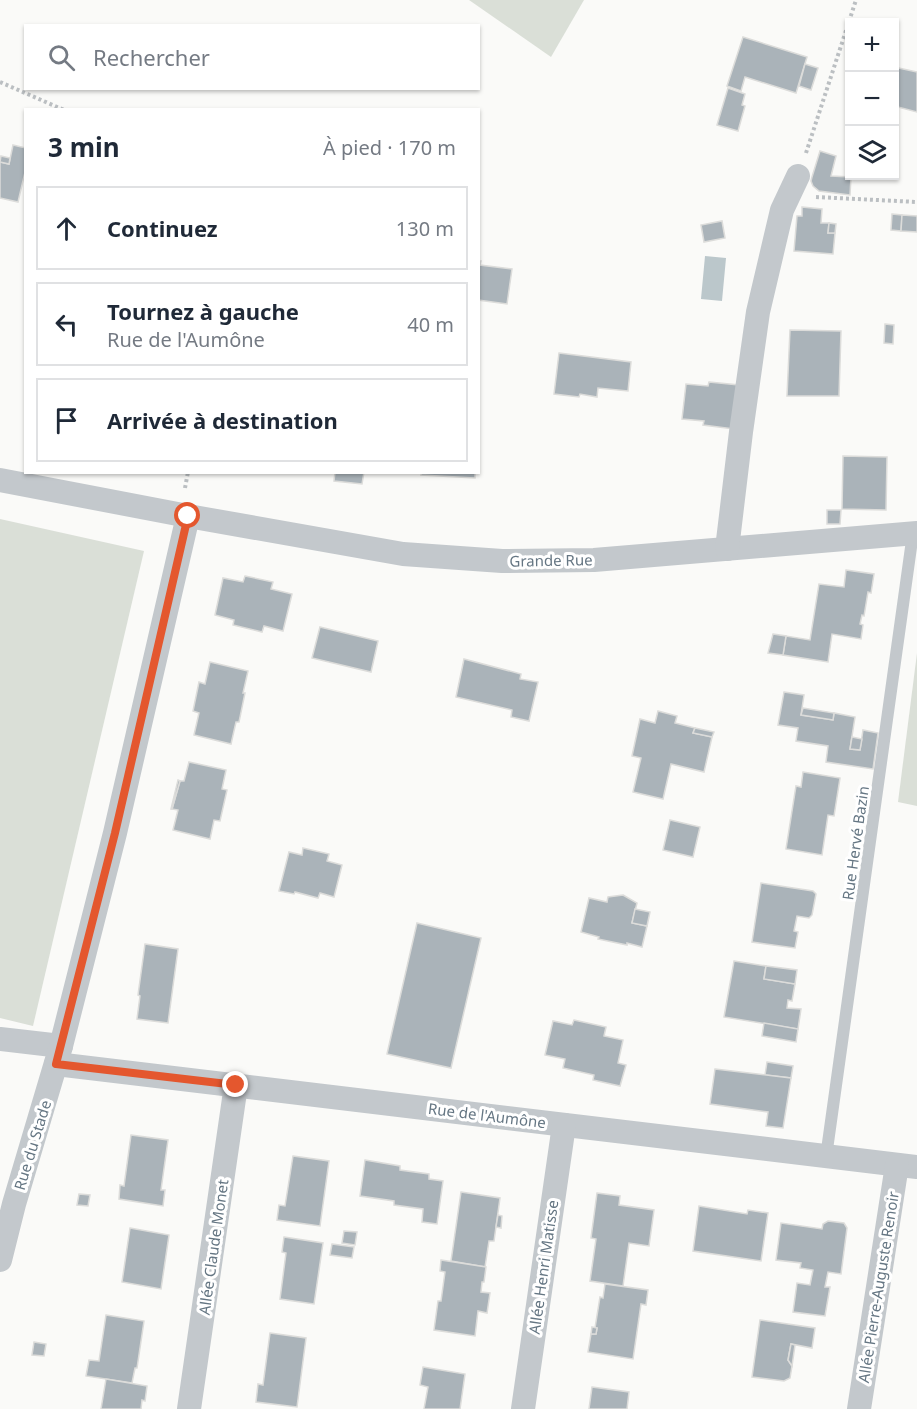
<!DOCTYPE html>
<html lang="fr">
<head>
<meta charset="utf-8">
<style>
  :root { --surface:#fff; --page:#f2f2f3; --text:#1f2937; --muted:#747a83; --line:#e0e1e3 }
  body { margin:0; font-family:"Noto Sans",sans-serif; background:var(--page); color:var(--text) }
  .controls { position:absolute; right:18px; top:18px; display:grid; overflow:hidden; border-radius:0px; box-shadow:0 2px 4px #0004 }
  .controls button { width:54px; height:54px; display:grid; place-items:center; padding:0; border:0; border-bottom:2px solid var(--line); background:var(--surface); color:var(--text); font:30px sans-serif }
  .stop { position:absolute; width:18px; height:18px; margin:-14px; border:4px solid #e4572e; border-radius:50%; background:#fff }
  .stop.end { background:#e4572e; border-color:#fff; box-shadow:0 2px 6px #0008 }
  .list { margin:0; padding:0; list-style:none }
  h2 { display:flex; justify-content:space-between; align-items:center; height:78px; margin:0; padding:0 24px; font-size:26px }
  h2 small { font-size:20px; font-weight:400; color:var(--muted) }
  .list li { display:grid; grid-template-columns:39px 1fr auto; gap:18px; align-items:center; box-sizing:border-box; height:84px; margin:0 12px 12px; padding:0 12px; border:2px solid var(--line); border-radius:0px }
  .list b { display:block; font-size:22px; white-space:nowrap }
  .list p { margin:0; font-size:20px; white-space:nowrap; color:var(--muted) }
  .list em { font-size:20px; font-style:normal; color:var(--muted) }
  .icon { flex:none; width:33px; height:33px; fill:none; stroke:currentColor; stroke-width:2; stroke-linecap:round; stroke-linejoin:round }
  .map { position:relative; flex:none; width:917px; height:1409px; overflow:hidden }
  .search { position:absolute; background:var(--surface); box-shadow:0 2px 4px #0004; left:24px; top:24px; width:456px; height:66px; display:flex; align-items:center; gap:15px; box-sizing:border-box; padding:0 21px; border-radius:0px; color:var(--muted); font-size:22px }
  .panel { position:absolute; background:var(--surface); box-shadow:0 2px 4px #0004; left:24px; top:108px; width:456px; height:366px; border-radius:0px }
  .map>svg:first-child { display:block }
  .green { fill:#dadfd7 }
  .water { fill:#bbc7cb }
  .building { fill:#aab3b9; stroke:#dcdcda; stroke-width:1.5 }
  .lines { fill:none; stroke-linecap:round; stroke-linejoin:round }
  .path { stroke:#bbbfc2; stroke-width:4; stroke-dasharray:3 3; stroke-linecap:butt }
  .lane { stroke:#c3c8cc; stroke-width:12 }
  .street { stroke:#c3c8cc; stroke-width:24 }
  .route { stroke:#e4572e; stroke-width:8 }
  .labels { text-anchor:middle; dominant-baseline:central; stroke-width:6; stroke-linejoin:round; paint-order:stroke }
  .street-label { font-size:15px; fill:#657683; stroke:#fff }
</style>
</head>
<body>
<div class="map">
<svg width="917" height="1409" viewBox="0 0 917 1409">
  <rect width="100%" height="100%" fill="#fafaf8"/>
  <g class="green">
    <polygon points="469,0 584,0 551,57"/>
    <polygon points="0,519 144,551 33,1026 0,1018"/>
    <polygon points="917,653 917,806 898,802"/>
  </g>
  <polygon class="water" points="705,256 726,258 722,301 701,299"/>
  <g class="building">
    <polygon points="743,37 807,57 796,93 745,77 741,91 727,86"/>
    <polygon points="805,64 818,68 811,90 799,86"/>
    <polygon points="894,67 917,72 917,112 894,106"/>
    <polygon points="728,88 745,94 742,105 745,106 738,131 717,125"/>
    <polygon points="13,145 26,148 26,168 18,202 0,198 0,162 9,164"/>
    <polygon points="820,151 836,156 831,176 851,177 850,195 819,191 813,186 811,181 812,177"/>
    <polygon points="1,156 10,158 9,164 0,162"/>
    <polygon points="802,207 822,209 821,223 829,223 828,233 835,233 833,254 794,251 797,216 802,216"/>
    <polygon points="892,214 902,215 901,231 891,230"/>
    <polygon points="902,215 917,216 917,232 901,231"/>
    <polygon points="722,221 725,238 704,242 701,225"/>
    <polygon points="829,223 836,224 835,233 828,233"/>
    <polygon points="478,261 481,261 480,265 512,269 507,304 478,300"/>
    <polygon points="885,324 894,325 893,344 884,343"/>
    <polygon points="790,330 841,331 839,396 787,396"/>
    <polygon points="559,353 631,362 628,391 598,388 597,397 580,394 579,397 554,394"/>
    <polygon points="709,382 739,385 734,429 703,425 704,421 682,419 686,384 708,386"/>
    <polygon points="843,456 887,457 886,510 842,509"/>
    <polygon points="335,472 364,472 362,484 334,481"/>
    <polygon points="422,472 475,472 475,478 421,475"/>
    <polygon points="827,510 841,510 840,524 827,524"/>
    <polygon points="846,570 874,574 871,593 868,592 864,616 862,615 860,624 863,625 861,639 832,634 828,662 783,655 786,636 810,640 819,584 844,587"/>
    <polygon points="245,576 273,582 271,589 292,594 283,631 264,626 262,632 233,625 234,620 215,615 223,578 243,582"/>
    <polygon points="320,627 378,641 371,672 312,658"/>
    <polygon points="773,634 786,636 783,655 768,653"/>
    <polygon points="464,659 521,674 520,679 538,682 529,721 511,717 512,710 456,697"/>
    <polygon points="210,662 248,671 243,693 245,693 239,722 236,722 231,744 194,735 199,713 193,711 199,682 205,684"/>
    <polygon points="784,692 804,695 801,715 833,720 834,713 855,717 850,749 860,750 863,730 878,733 873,769 826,762 828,746 796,741 798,728 778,725"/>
    <polygon points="803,708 834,713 833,720 801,715"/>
    <polygon points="658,711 677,716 675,723 695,728 693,733 712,737 704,772 671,764 663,799 633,792 641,758 632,756 640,719 655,723"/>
    <polygon points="695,728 714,732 712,737 693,733"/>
    <polygon points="852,737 862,739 860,750 850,749"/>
    <polygon points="189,762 226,770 222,789 227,790 220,821 214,820 210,839 173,830 178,810 172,809 180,781 184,781"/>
    <polygon points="803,772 840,778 834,816 828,815 822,855 786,849 796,786 801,787"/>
    <polygon points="178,780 180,781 172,809 171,809"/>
    <polygon points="670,820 700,827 693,857 663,850"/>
    <polygon points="303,848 329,854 327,861 342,865 334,897 320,893 318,898 295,892 294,894 279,891 289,852 302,855"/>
    <polygon points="761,883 813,891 816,894 812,915 809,918 797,916 794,931 798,932 795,948 752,942"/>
    <polygon points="623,895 637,903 632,923 647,926 642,947 627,943 627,945 598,939 599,937 581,932 589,898 607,902 608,897"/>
    <polygon points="635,909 650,912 647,926 632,923"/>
    <polygon points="417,923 481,938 451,1068 387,1054"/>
    <polygon points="145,944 178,949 168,1023 137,1019 140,996 138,995"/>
    <polygon points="734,961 766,966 764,979 795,984 792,1001 788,1000 787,1008 801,1009 798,1029 724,1017"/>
    <polygon points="766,966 797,970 795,984 764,979"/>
    <polygon points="574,1020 606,1027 604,1036 623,1040 618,1063 626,1065 620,1086 593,1080 594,1075 563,1068 565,1059 545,1055 553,1021 572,1025"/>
    <polygon points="764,1023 798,1029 796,1042 762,1036"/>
    <polygon points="767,1062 793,1066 791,1078 765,1075"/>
    <polygon points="715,1069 791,1078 783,1128 766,1126 768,1112 710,1104"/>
    <polygon points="131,1135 168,1140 161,1190 165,1190 163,1206 119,1199 120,1185 124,1186"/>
    <polygon points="293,1156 329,1161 320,1226 277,1220 279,1205 285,1206"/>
    <polygon points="365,1160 400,1166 400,1170 429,1174 429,1179 443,1181 437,1224 422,1222 423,1209 394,1205 394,1201 360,1196"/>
    <polygon points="461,1192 500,1198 494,1241 489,1241 485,1267 451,1261"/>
    <polygon points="597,1193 620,1196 619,1205 654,1210 649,1246 629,1243 623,1286 590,1281 596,1239 591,1238"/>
    <polygon points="79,1194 90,1195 88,1206 77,1205"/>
    <polygon points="699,1206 747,1214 748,1210 768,1213 761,1261 693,1251"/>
    <polygon points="498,1215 502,1216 501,1228 496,1227"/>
    <polygon points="828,1221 844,1223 847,1228 841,1274 828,1272 825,1287 830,1287 825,1316 793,1312 797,1283 810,1285 813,1270 800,1268 801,1263 776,1260 781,1223 822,1229 823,1224"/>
    <polygon points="130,1228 169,1235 161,1289 122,1282"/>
    <polygon points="344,1231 357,1232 355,1245 342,1243"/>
    <polygon points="284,1237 323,1243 314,1304 280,1299 286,1253 282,1252"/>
    <polygon points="332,1244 354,1247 352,1258 330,1255"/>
    <polygon points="441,1260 486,1267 484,1282 482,1282 481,1292 490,1293 487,1313 478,1311 475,1336 434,1330 438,1301 441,1301 445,1272 440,1271"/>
    <polygon points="605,1284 648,1290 646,1305 641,1304 633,1359 588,1352 591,1334 596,1334 597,1328 595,1328 600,1297 603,1298"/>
    <polygon points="106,1315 144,1321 137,1368 135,1368 132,1383 86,1376 89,1360 99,1361"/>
    <polygon points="760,1320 815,1328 812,1348 791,1344 788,1360 792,1366 790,1378 784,1381 752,1377"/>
    <polygon points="592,1327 597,1328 596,1334 591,1334"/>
    <polygon points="270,1333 306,1338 297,1407 256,1402 258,1384 263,1385"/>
    <polygon points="34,1342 46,1344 44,1356 32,1355"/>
    <polygon points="791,1344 795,1345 792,1366 788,1360"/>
    <polygon points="423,1367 465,1374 460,1409 424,1409 428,1387 420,1385"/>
    <polygon points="106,1379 147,1386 145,1401 142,1400 141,1409 101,1409"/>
    <polygon points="592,1387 629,1392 627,1409 589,1409"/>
  </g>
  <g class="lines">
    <g class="path">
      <polyline points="0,82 64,110"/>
      <polyline points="806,153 856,0"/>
      <polyline points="816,197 917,202"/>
      <polyline points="185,488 188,472"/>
    </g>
    <polyline class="lane" points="826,1157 913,533"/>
    <g class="street">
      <polyline points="0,480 188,516 403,554 502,561 594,560 917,533"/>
      <polyline points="727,549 741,432 758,312 782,210 798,176"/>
      <polyline points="0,1039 61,1046"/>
      <polyline points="56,1064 917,1167"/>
      <polyline points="0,1260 14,1204 61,1046 115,833 188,516"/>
      <polyline points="189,1409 236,1085"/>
      <polyline points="523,1409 564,1125"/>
      <polyline points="859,1409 897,1165"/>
    </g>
  </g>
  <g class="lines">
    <polyline class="route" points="188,516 115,833 56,1064 236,1085"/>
  </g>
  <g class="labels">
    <g class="street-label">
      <text transform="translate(551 560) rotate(-1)">Grande Rue</text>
      <text transform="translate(855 843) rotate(-82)">Rue Hervé Bazin</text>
      <text transform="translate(487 1115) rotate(7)">Rue de l'Aumône</text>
      <text transform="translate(32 1145) rotate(-73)">Rue du Stade</text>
      <text transform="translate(213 1247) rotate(-82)">Allée Claude Monet</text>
      <text transform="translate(543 1267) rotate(-82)">Allée Henri Matisse</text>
      <text transform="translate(878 1287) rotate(-81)">Allée Pierre-Auguste Renoir</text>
    </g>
  </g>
</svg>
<div class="controls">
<button>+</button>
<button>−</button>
<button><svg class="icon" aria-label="layers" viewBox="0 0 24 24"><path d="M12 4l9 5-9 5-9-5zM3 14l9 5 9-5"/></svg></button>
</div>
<div class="stop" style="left:188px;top:516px"></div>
<div class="stop end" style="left:236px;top:1085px"></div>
<div class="search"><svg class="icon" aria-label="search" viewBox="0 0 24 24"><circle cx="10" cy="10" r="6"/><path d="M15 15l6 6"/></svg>Rechercher</div>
<section class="panel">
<h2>3 min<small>À pied · 170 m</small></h2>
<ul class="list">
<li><svg class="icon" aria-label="ahead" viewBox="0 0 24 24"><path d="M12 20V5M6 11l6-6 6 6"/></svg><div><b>Continuez</b></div><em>130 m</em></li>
<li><svg class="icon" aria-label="left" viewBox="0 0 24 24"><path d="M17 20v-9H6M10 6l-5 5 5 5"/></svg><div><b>Tournez à gauche</b><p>Rue de l'Aumône</p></div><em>40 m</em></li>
<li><svg class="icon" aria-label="arrive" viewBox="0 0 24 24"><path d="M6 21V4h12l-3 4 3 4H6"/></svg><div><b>Arrivée à destination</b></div></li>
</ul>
</section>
</div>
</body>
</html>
